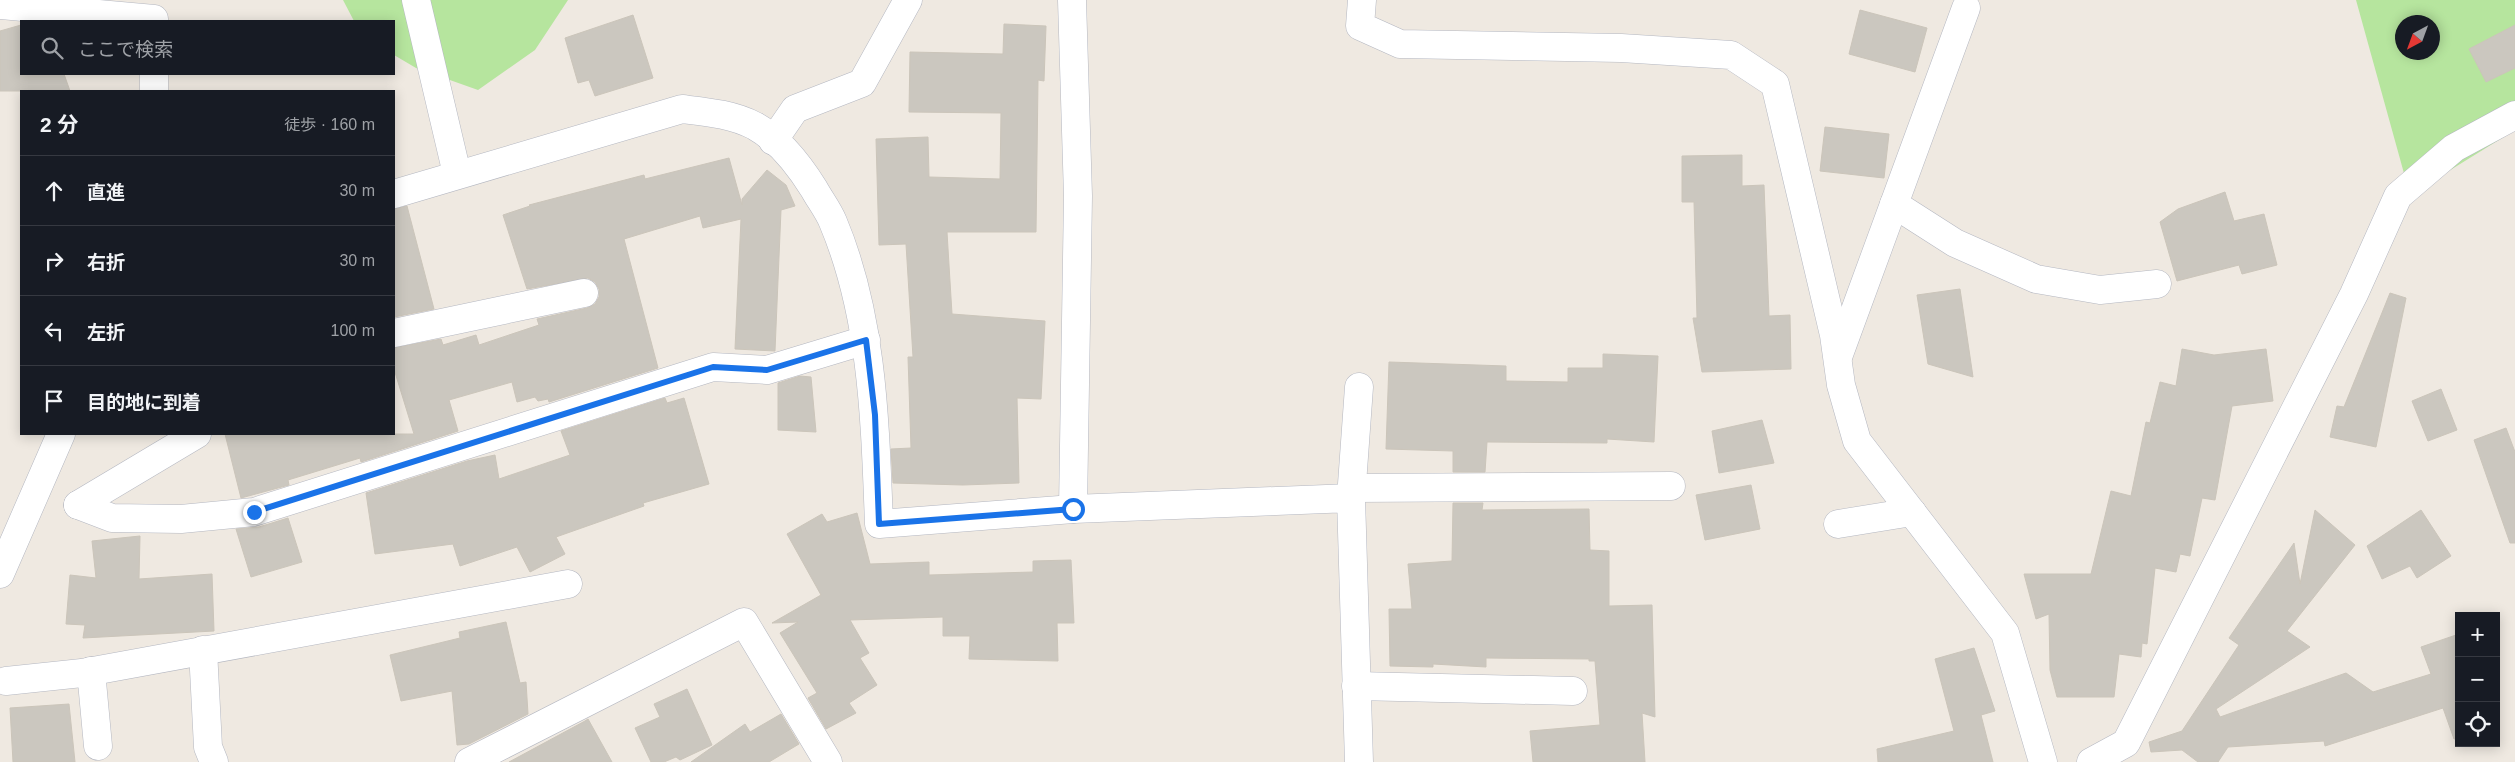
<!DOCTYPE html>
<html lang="ja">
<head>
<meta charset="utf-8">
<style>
  :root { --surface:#171b24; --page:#242831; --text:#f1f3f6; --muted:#9ea1a6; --line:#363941 }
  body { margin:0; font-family:Helvetica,"Noto Sans JP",sans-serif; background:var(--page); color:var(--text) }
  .controls { position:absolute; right:15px; bottom:15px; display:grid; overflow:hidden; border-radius:0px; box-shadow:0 2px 12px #0003 }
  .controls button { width:45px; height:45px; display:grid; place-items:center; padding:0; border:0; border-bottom:1px solid var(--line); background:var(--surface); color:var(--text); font:25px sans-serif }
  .compass { position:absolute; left:2395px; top:15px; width:45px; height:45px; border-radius:50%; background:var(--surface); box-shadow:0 2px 12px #0003; rotate:221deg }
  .stop { position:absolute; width:15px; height:15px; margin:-11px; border:4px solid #1a73e8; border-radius:50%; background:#fff }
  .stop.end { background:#1a73e8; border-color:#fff; box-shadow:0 1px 5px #0008 }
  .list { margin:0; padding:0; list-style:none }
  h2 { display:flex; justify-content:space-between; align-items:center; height:65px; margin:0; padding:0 20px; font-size:21px }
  h2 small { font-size:16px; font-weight:400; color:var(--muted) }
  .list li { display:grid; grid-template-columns:32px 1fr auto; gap:15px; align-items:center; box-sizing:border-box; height:70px; padding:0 20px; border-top:1px solid var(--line) }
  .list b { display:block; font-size:19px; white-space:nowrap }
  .list em { font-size:16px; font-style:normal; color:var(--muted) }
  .icon { flex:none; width:28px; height:28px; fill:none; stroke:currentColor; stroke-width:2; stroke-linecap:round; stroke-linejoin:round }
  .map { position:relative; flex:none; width:2515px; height:762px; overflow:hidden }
  .search { position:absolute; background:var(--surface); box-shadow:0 2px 12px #0003; left:20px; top:20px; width:375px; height:55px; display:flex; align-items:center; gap:12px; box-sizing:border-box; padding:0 18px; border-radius:0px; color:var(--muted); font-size:19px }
  .panel { position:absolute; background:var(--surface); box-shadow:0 2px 12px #0003; left:20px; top:90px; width:375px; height:345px; border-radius:0px }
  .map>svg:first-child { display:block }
  .green { fill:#b6e59e; fill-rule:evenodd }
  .building { fill:#cbc7bf; stroke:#cbc5ba }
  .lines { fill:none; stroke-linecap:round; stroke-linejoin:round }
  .minor-casing { stroke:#b4b7c1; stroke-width:29 }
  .minor { stroke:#fff; stroke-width:28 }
  .route { stroke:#1a73e8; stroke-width:6 }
</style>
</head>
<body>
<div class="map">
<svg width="2515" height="762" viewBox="0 0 2515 762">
  <rect width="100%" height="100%" fill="#efe9e1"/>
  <g class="green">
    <polygon points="343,0 568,0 535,50 478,90 416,68 394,55 394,21 354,21"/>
    <path d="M2356 0H2515V130L2410 195ZM2402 22H2432V52H2402Z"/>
  </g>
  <g class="building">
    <polygon points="1860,10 1927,28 1915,72 1849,54"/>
    <polygon points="633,15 653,78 595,96 589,80 578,83 565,38"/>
    <polygon points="1004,24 1046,26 1044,81 1038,80 1036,232 947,232 952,314 1045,321 1041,399 1017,398 1019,483 963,485 893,483 891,449 911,448 908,357 913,357 906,244 879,245 876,139 928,137 929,177 1000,179 1001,113 909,112 910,52 1003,54"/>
    <polygon points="21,25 21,74 64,74 70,91 0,91 0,31"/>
    <polygon points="2515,25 2515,68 2486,82 2469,49"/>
    <polygon points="1825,127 1889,134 1884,178 1820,171"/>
    <polygon points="1742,155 1742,186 1764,185 1769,316 1790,315 1791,369 1702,372 1693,318 1697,318 1694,202 1682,202 1682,156"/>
    <polygon points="729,158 742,205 742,199 767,170 786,185 795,206 781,210 775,351 735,349 741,219 703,228 700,216 624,239 658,368 549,402 548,399 538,401 535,397 517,402 512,382 449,400 458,431 361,462 360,458 288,480 289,485 241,498 225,434 414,434 394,369 394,348 441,339 443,345 476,335 479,345 539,325 537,319 587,308 595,304 599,297 599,289 595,282 588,278 527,289 503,215 530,206 529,205 644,175 645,179"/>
    <polygon points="2225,192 2234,221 2264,214 2277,265 2242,274 2239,265 2177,281 2160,222 2178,209"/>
    <polygon points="407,206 434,309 394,317 394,209"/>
    <polygon points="1960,289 1973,377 1928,364 1917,295"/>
    <polygon points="2390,293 2406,298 2376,447 2330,437 2337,406 2344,407"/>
    <polygon points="2182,349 2214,355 2266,349 2273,401 2232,406 2215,500 2202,498 2190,556 2180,554 2176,572 2155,568 2147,644 2142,643 2141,657 2119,654 2114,697 2057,697 2050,670 2049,614 2036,619 2024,574 2091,574 2111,491 2131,496 2146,422 2150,423 2160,382 2176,386"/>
    <polygon points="1603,354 1658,356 1654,442 1607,439 1607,443 1487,442 1485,472 1453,472 1453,451 1386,449 1389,362 1506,366 1506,381 1568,382 1568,368 1603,368"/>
    <polygon points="800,376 811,377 816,432 778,430 778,383"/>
    <polygon points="2441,389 2457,430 2428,441 2412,401"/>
    <polygon points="665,398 667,403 684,398 709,484 643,503 644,506 556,537 565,554 530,572 517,547 460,566 453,544 375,554 366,493 467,461 495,455 499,479 570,455 561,431"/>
    <polygon points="1762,420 1774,463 1719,473 1712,431"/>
    <polygon points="2506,428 2515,452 2515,543 2510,543 2474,440"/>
    <polygon points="1751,485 1760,529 1705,540 1696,495"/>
    <polygon points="1453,503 1483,503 1482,510 1589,509 1590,550 1609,551 1609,606 1652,605 1655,717 1642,713 1645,762 1533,762 1530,731 1600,725 1595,661 1589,661 1589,659 1486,658 1486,667 1433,664 1433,667 1390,666 1389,609 1412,609 1408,564 1452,561"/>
    <polygon points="2315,510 2355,545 2287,631 2310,647 2216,709 2220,717 2346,673 2373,692 2431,674 2421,647 2459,634 2459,739 2454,739 2443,708 2325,746 2324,741 2228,747 2218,762 2198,762 2182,750 2151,752 2149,742 2182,731 2239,645 2229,638 2294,543 2300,584"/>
    <polygon points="2421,510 2451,556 2417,578 2410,566 2382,579 2367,546"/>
    <polygon points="857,513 870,564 929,562 929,575 1033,572 1033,561 1071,560 1074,623 1057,623 1058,661 969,659 970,636 943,636 943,617 850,620 869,653 860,658 877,685 849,703 856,713 826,729 808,698 817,693 780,633 798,622 772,623 821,595 787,534 822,514 827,522"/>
    <polygon points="288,518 302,562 251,577 236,529 259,527"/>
    <polygon points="140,536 139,579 212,574 214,631 83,638 85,625 66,624 70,575 96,578 92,541"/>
    <polygon points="506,622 520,683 526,682 528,714 469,744 457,745 452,691 401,701 390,655 460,638 459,632"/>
    <polygon points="1974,648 1995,711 1981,715 1993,762 1878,762 1877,749 1954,731 1935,659"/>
    <polygon points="687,689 712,745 680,760 676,757 664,762 651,762 635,728 660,717 654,704"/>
    <polygon points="69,704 75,762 13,762 10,708"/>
    <polygon points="781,714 799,744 769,762 691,762 745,724 750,732"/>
    <polygon points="588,719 612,762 509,762 585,721"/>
  </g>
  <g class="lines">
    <defs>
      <g id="minor">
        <polyline points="416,0 457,174"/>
        <polyline points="1072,0 1078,196 1073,509"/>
        <polyline points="1362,0 1360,26 1400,44 1621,48 1731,55 1775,84 1834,335 1841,385 1857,441 2005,633 2043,762"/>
        <polyline points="0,5 154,19"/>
        <polyline points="154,74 154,91"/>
        <polyline points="773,141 795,109 862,83 908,0"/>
        <path d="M394 194 682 109C707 112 732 114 755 126 780 140 799 165 814 189 820 200 828 210 833 222 873 317 875 422 879 524L1073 509 1351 498 1359 762"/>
        <polyline points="1894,204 1955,243 2036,279 2100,290 2157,284"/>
        <polyline points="394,333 584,293"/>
        <polyline points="1838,357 1966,8"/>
        <polyline points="1352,488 1671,486"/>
        <polyline points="1351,498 1359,387"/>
        <polyline points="78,505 112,518 181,519 254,512 713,367 767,370 866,340"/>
        <polyline points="78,505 197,434"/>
        <polyline points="1838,524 1912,512"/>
        <polyline points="0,574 61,434"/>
        <polyline points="203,650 208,747 214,762"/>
        <polyline points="91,671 98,746"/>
        <polyline points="6,681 82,673 568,584"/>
        <polyline points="1356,686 1573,691"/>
        <polyline points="469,762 744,622 828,762"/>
        <polyline points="2091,762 2126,743 2354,294 2398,196 2454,148 2515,115"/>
      </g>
    </defs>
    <use href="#minor" class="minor-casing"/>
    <use href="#minor" class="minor"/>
  </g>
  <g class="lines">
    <polyline class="route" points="254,512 713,367 767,370 866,340 875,415 879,524 1073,509"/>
  </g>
</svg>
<div class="controls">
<button>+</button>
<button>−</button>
<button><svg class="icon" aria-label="locate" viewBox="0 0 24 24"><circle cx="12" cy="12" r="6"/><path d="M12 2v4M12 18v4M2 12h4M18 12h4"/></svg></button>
</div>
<svg class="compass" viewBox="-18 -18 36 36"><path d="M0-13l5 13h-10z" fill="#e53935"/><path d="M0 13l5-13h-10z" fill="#9ea1a6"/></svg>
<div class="stop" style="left:1073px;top:509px"></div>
<div class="stop end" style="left:254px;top:512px"></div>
<div class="search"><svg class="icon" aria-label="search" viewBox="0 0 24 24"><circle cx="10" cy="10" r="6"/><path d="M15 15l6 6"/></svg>ここで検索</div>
<section class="panel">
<h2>2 分<small>徒歩 · 160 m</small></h2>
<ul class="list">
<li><svg class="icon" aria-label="ahead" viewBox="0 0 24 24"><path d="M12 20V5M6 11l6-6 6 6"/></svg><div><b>直進</b></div><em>30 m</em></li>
<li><svg class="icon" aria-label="right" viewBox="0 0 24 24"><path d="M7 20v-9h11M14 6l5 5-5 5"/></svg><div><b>右折</b></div><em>30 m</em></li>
<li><svg class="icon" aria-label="left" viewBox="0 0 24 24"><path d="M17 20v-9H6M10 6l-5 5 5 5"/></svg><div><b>左折</b></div><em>100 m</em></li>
<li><svg class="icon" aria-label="arrive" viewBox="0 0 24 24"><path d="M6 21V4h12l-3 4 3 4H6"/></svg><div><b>目的地に到着</b></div></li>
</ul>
</section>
</div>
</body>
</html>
